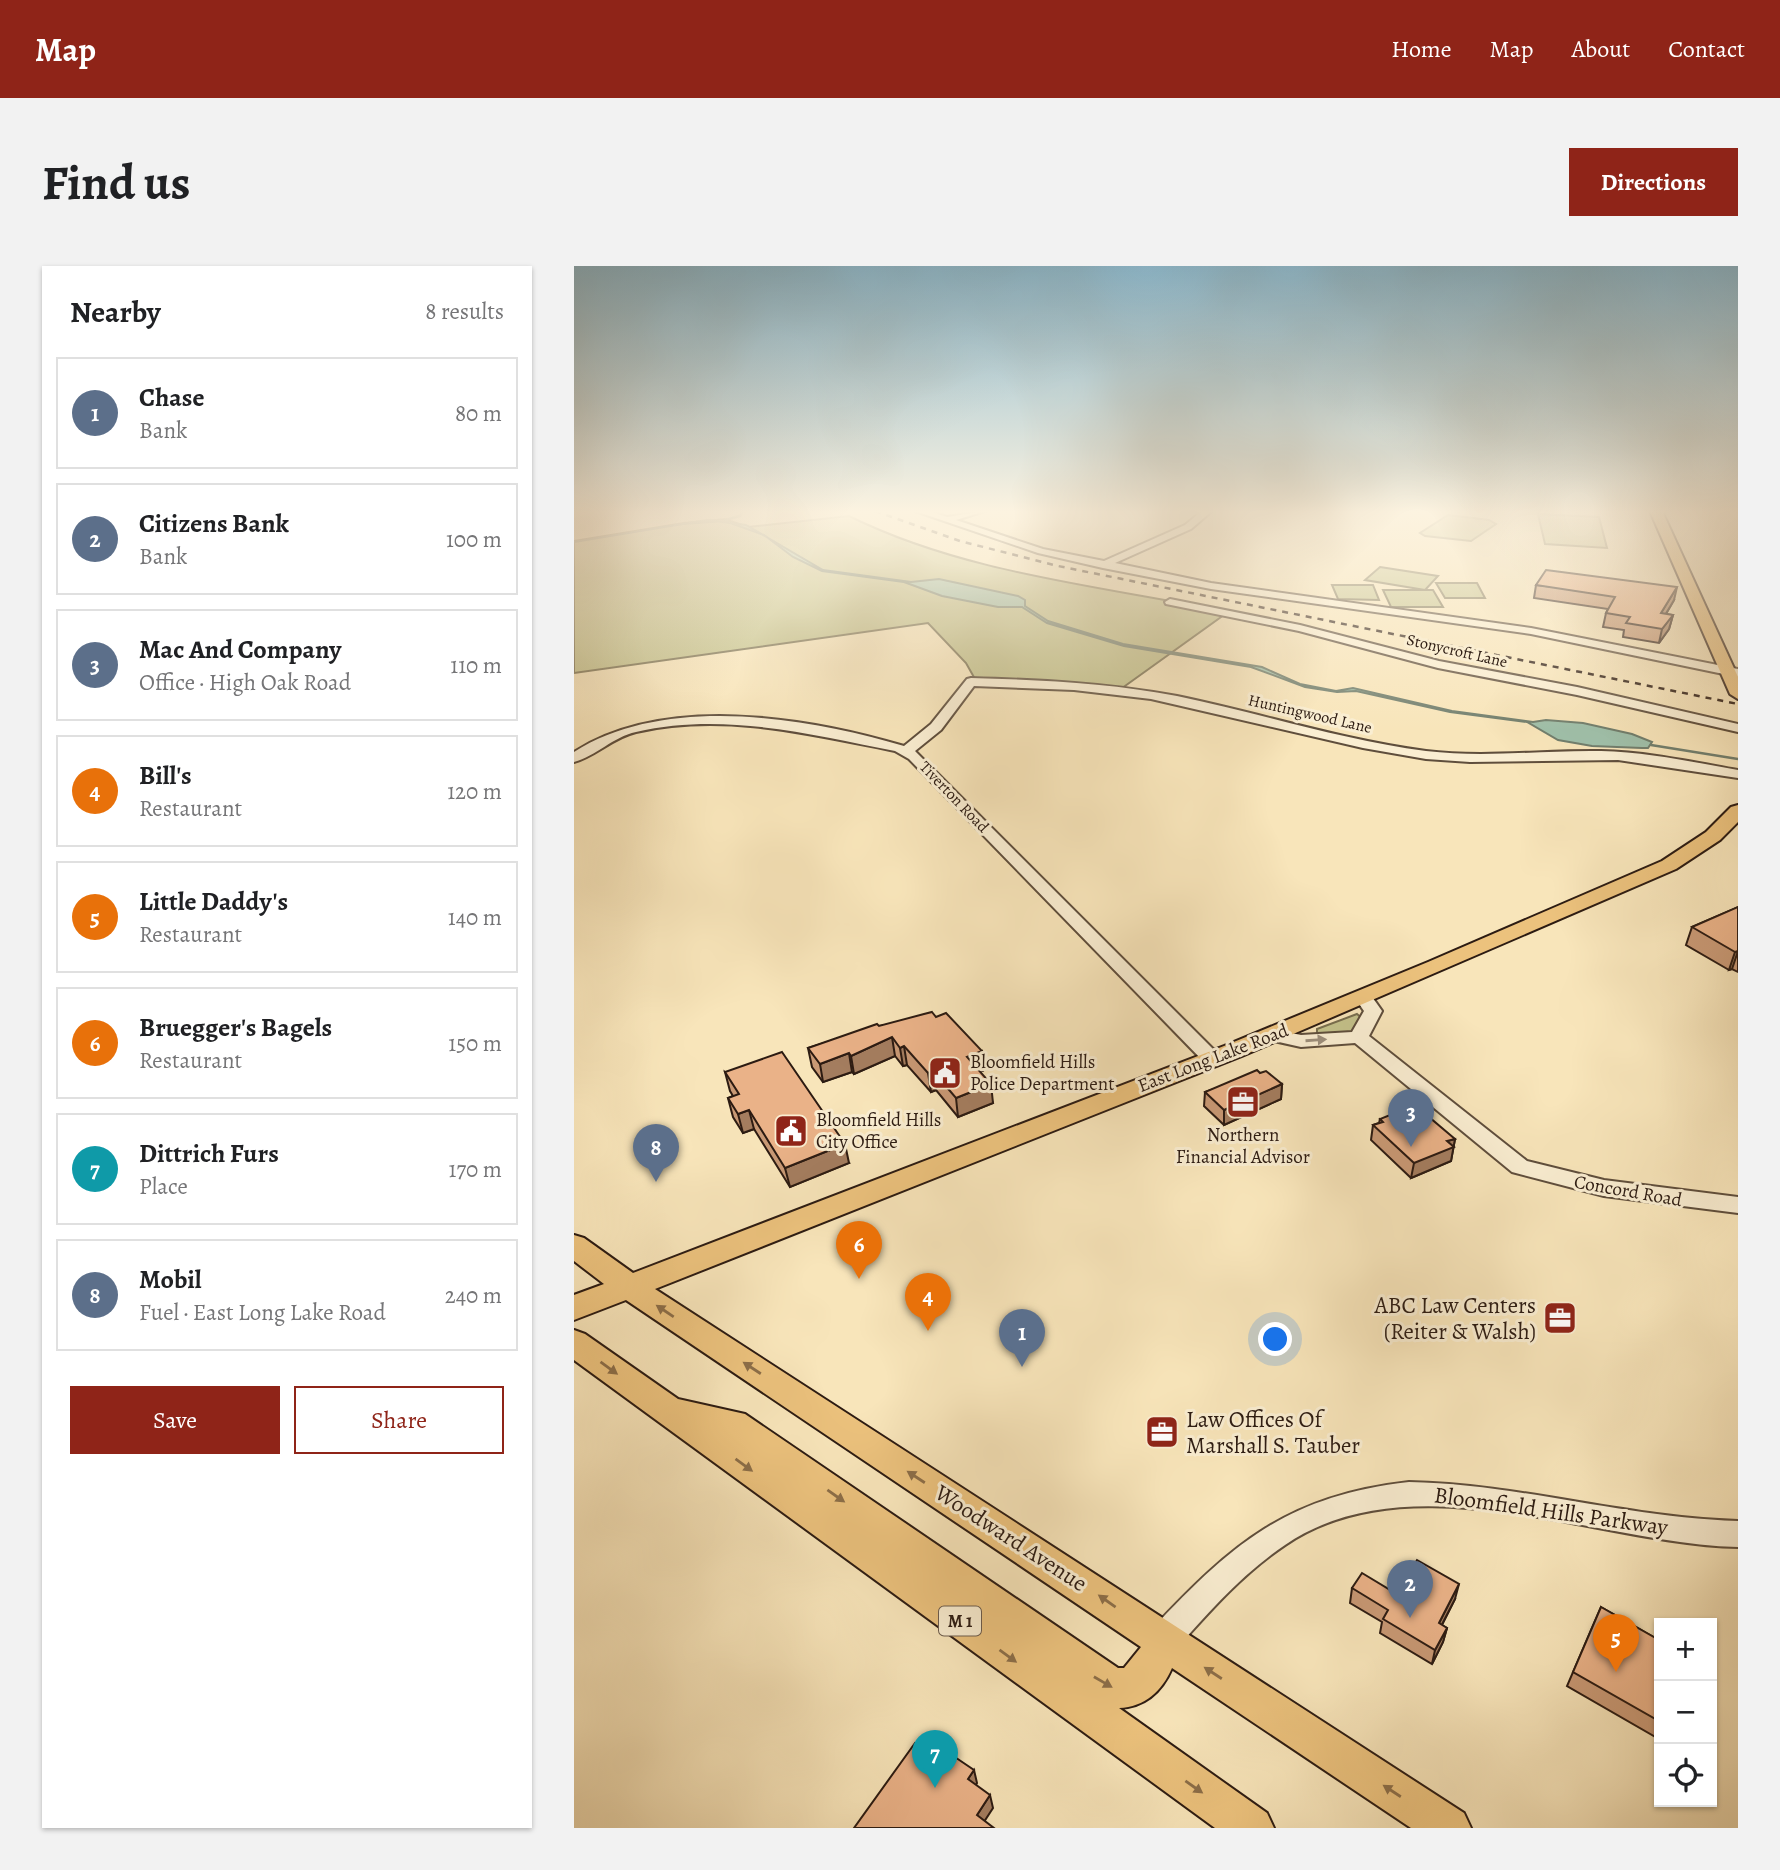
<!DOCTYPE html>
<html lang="en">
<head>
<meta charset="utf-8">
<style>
  :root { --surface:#fff; --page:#f2f2f2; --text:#202124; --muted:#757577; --line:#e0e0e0; --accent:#8f2418 }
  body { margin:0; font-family:Alegreya,serif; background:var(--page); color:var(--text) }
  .controls { position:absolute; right:21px; bottom:21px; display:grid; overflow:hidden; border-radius:0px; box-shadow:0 2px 5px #0004 }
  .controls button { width:63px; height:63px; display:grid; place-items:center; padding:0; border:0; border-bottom:2px solid var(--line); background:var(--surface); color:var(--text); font:35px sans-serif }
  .you { position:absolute; left:702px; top:1074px; width:24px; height:24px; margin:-18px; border:5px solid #fff; border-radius:50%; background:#1a73e8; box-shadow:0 0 0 10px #1a73e833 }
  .badge { display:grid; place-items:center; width:46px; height:46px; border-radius:50%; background:var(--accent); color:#fff; font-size:23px; font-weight:700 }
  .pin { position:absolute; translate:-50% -58px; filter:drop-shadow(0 2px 4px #0008) }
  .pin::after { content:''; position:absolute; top:37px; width:24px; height:21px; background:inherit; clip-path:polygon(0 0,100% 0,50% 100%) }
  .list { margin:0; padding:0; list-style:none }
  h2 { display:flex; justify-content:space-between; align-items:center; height:91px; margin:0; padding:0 28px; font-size:30px }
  h2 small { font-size:23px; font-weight:400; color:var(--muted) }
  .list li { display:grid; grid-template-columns:46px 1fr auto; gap:21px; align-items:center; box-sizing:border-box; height:112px; margin:0 14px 14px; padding:0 14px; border:2px solid var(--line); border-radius:0px }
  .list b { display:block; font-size:26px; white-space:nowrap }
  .list p { margin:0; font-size:23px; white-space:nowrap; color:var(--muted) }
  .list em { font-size:23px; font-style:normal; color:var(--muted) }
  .actions { display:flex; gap:14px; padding:21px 28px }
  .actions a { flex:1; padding:16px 0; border:2px solid var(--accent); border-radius:0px; text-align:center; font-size:24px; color:var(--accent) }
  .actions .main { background:var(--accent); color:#fff }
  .icon { flex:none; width:38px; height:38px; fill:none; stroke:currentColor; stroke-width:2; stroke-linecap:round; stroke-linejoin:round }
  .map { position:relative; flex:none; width:1164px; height:1562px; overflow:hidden; border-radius:0px }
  header { display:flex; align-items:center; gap:42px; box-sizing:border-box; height:98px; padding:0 35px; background:var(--accent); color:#fff }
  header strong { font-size:33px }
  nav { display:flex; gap:38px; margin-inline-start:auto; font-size:24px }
  .intro { display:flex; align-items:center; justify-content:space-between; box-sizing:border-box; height:168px; padding:0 42px }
  h1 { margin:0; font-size:49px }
  .button { padding:18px 32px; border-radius:0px; background:var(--accent); color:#fff; font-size:24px; font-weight:700 }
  main { display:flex; gap:42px; padding:0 42px }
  aside { flex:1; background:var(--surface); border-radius:0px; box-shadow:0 2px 5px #0004 }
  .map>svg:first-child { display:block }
  .green { fill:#c4c28b; stroke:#786e4e; stroke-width:2 }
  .water { fill:#9fc0aa; stroke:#717e6d; stroke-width:2 }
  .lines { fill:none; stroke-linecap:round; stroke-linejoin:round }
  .stream { stroke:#717e6d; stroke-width:2.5 }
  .minor-casing { stroke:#5f4e3c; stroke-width:4 }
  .major-casing { stroke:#2c1b12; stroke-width:4 }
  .minor { fill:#faeed2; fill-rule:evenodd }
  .major { fill:#ecc27d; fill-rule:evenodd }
  .rail { stroke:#2c1b12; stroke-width:2.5; stroke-dasharray:6 6; stroke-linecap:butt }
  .wall { fill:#c99975; stroke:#2c1b12; stroke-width:2 }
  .shaded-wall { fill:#a47d5f; stroke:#2c1b12; stroke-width:2 }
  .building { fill:#eab288; stroke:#2c1b12; stroke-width:2 }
  .oneway { fill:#9d8f7c }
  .oneway2 { fill:#8c6e48 }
  .labels { text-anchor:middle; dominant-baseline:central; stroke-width:6; stroke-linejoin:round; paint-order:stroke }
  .far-street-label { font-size:16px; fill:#2c1b12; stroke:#faeed2 }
  .shield { fill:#faeed2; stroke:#6a5a4c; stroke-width:2 }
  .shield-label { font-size:18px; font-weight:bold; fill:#2c1b12 }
  .street-label { font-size:19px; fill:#2c1b12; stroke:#faeed2 }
  .poi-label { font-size:19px; fill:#2c1b12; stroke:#faeed2; text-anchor:start }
  .near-poi-label { font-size:23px; fill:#2c1b12; stroke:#faeed2; text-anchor:end }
  .near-street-label { font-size:23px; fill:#2c1b12; stroke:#faeed2 }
</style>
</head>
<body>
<header>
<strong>Map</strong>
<nav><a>Home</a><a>Map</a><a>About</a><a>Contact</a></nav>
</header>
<div class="intro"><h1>Find us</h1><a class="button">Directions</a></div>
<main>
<aside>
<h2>Nearby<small>8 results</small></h2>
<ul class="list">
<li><span class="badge" style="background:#5c6f8a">1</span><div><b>Chase</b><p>Bank</p></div><em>80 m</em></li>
<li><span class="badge" style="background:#5c6f8a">2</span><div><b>Citizens Bank</b><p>Bank</p></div><em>100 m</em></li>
<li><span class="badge" style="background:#5c6f8a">3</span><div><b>Mac And Company</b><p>Office · High Oak Road</p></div><em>110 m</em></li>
<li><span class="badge" style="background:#e8710a">4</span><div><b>Bill's</b><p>Restaurant</p></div><em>120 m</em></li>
<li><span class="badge" style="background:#e8710a">5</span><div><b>Little Daddy's</b><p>Restaurant</p></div><em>140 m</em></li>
<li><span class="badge" style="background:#e8710a">6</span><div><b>Bruegger's Bagels</b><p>Restaurant</p></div><em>150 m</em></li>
<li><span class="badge" style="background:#0f9aa8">7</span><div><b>Dittrich Furs</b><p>Place</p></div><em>170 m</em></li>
<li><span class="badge" style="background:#5c6f8a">8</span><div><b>Mobil</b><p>Fuel · East Long Lake Road</p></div><em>240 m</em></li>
</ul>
<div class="actions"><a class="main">Save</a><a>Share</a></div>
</aside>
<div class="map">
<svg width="1164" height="1562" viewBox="0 0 1164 1562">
  <rect width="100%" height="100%" fill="#f8e5ba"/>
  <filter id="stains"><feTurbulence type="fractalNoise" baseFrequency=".00286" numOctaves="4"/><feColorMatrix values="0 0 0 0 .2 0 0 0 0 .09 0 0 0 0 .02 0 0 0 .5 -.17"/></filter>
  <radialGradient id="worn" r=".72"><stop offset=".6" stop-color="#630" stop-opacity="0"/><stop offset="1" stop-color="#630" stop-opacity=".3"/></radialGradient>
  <g class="green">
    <polygon points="964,248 1025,251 1033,282 971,278"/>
    <polygon points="874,249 915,254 922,258 897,275 851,270 846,267"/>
    <path d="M275 250C392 308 528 320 654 346L544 425 401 413 392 397 354 357 0 407V275L110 257 151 253 174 261Z"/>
    <polygon points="806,301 864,310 851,324 859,324 869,341 817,341 809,324 851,324 791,314"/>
    <polygon points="862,317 903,317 911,332 871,332"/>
    <polygon points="758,319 799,319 805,334 764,333"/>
    <polygon points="783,748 789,753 777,768 748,769 743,767 743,763"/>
  </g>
  <polygon class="water" points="133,254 172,259 249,304 337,316 365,313 444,330 451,334 451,340 474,355 549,378 688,401 726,418 762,425 779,422 878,445 959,456 972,454 1009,457 1058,468 1078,476 1074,482 1068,482 1018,480 984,474 953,456 876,446 782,425 763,426 731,421 677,401 550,380 473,357 448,341 424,341 368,330 330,316 248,305 219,291 190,269 151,255 108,258 0,276"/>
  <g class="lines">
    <g class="stream">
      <polyline points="151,254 166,250 169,245"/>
      <polyline points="1077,479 1164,493"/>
    </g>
    <defs>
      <g id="minor">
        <polygon points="341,245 355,245 373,251 411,245 382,254 469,283 530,295 611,259 628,245 638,245 617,263 541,297 637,317 957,362 1164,403 1164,411 957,368 637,323 529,302 464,287"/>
        <polygon points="596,333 726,359 865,395 1003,421 1164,458 1164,466 1003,429 864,402 725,365 592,338 591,336"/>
        <path d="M397 412C466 414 535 417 603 430 686 447 768 474 852 485 911 492 969 484 1027 485 1073 486 1119 496 1164 504V512L1044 494 896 496 852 493 789 482 577 433 500 424 400 420 367 464 341 485 645 789 648 793 638 799 631 797 335 493 321 485C236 468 149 446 62 466 39 471 22 490 0 496V486C91 428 232 451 330 480L357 458 393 413Z"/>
        <polygon points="790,727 796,728 808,745 795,770 953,895 1030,914 1164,931 1164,947 1030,930 938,906 781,777 727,781 691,773 688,769 698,763 727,769 778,766 790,745 781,732"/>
        <path d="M835 1216C946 1218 1053 1252 1164 1255V1281C1024 1278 838 1192 711 1279 668 1308 635 1346 600 1385L589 1389 578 1385 574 1374 578 1363C659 1277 713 1230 835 1216Z"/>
      </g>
      <g id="major">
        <polygon points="1076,245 1088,245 1164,411 1164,433 1156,428"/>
        <path d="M1164 539V556L1146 574 1102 603 668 790 81 1023 890 1547 897 1562H837L598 1402C588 1425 571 1441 545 1442L693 1547 700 1562H641L0 1094V1064L11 1068 104 1133 171 1148 544 1402H550L567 1381 52 1034 0 1054V1029L30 1018 0 995V969L10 972 59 1007 650 780 854 696 1088 595 1132 566 1157 541Z"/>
      </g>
    </defs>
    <use href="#minor" class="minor-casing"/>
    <use href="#major" class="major-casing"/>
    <use href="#minor" class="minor"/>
    <use href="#major" class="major"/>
    <polyline class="rail" points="301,245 386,275 484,300 1164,438"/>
  </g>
  <g class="wall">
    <polygon points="962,319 1100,334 1092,348 1099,349 1095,363 1085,377 1049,371 1050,364 1029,361 1032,347 1034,343 960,332"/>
    <polygon points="1164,641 1164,706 1158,703 1155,704 1112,679 1118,661"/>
    <polygon points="362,751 410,804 406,806 419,837 384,851 362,824 357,826 333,799 329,800 321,790 280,808 278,806 249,816 238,801 234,782 305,760"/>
    <polygon points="151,806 275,897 216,921 180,863 169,867 159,851 154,832 159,830 156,825"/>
    <polygon points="686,807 708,818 707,833 650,859 630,840 631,826"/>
    <polygon points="806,853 881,873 877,895 837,912 797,874 799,859 805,857"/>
    <polygon points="778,1322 823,1328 881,1333 868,1359 873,1362 869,1376 858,1398 806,1367 808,1356 776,1337"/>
    <polygon points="1027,1341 1085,1374 1085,1473 993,1420"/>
  </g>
  <g class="shaded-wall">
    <polygon points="1103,321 1100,334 1084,361 1087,347"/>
    <polygon points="1099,349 1095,363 1085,377 1088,363"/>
    <polygon points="1164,685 1158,703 1155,704 1161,686"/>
    <polygon points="318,771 321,790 280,808 277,790"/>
    <polygon points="330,780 333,799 329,800 326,782"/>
    <polygon points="408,785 410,804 395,810 393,791"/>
    <polygon points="275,787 278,806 249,816 246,798"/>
    <polygon points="359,805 362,824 357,826 354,807"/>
    <polygon points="417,818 419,837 384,851 382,832"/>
    <polygon points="708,818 707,833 650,859 650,844"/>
    <polygon points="175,844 180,863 169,867 164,848"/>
    <polygon points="881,873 877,895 837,912 840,897 873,875"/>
    <polygon points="271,878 275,897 216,921 211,902"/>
    <polygon points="885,1318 881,1333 861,1372 865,1357"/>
    <polygon points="873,1362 869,1376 858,1398 861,1384"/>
    <polygon points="400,1504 403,1517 397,1527 394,1513"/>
    <polygon points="416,1529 419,1542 406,1562 403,1549"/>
  </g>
  <g class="building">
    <polygon points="972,304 1103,321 1087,347 1099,349 1088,363 1052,357 1056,351 1032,347 1041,331 962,319"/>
    <polygon points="1164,641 1164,685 1161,686 1118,661"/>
    <polygon points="358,746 362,751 372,747 408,785 393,791 417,818 382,832 359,805 354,807 330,780 326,782 318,771 277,790 275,787 246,798 234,782 303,758 305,760 350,748"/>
    <polygon points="208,786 271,878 211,902 175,844 164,848 154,832 165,828 151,806"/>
    <polygon points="683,804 686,807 692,805 708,818 650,844 631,826"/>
    <polygon points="836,841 843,848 849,846 881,873 873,875 880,881 840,897 799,859 809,856 806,853"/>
    <polygon points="843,1294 885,1318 865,1357 873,1362 861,1384 809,1353 814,1344 778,1322 788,1307 823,1328"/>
    <polygon points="1027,1341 1085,1374 1085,1455 999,1406"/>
    <polygon points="341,1477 363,1491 369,1483 400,1504 394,1513 416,1529 403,1549 420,1562 280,1562"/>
  </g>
  <defs><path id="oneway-solid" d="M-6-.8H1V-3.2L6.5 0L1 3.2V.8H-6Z" transform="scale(1.75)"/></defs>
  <use class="oneway" href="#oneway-solid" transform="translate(742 774) rotate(-4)"/>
  <g class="oneway2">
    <use href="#oneway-solid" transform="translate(91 1045) rotate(-146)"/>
    <use href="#oneway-solid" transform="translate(35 1102) rotate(36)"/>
    <use href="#oneway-solid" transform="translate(178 1102) rotate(-147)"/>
    <use href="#oneway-solid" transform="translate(170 1199) rotate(36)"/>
    <use href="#oneway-solid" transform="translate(342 1211) rotate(-147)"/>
    <use href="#oneway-solid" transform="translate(262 1230) rotate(35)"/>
    <use href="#oneway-solid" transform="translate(533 1335) rotate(-145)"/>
    <use href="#oneway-solid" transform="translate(434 1390) rotate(36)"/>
    <use href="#oneway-solid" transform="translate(639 1407) rotate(-147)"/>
    <use href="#oneway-solid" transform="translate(529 1416) rotate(30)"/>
    <use href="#oneway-solid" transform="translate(620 1521) rotate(35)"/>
    <use href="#oneway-solid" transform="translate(818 1525) rotate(-147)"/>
  </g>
  <linearGradient id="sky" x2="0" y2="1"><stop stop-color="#8bb9cf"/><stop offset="0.53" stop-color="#fcf3e0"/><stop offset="1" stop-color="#fcf3e0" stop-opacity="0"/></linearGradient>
  <rect width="1164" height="464" fill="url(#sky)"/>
  <defs>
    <symbol id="civic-square" viewBox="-11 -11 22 22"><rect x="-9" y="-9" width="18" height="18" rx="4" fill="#8f2418" stroke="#faeed2"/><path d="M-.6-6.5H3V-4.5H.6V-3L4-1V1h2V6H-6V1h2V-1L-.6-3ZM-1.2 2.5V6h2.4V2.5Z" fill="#fff"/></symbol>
    <symbol id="office-square" viewBox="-11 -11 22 22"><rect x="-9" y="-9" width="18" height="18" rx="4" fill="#8f2418" stroke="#faeed2"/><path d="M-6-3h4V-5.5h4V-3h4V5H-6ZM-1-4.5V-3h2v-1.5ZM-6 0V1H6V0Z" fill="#fff"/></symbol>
  </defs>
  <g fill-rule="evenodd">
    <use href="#civic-square" x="352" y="788" width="38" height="38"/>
    <use href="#office-square" x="650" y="817" width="38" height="38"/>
    <use href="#civic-square" x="198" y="846" width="38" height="38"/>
    <use href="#office-square" x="967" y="1033" width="38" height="38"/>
    <use href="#office-square" x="569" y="1147" width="38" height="38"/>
  </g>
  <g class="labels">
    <g class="far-street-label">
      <text transform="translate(883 385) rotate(13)">Stonycroft Lane</text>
      <text transform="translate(736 448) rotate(13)">Huntingwood Lane</text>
      <text transform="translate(380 531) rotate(46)">Tiverton Road</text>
    </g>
    <rect class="shield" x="365" y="1340.5" width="42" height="29" rx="5"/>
    <g class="shield-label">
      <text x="386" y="1355">M 1</text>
    </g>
    <g class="street-label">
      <text transform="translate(639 792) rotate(-21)">East Long Lake Road</text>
      <text transform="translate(1054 925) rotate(10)">Concord Road</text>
    </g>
    <g class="poi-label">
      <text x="396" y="796">Bloomfield Hills<tspan x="396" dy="22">Police Department</tspan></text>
      <text x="242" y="854">Bloomfield Hills<tspan x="242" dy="22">City Office</tspan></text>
      <text x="669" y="869" text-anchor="middle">Northern<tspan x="669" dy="22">Financial Advisor</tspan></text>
    </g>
    <g class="near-poi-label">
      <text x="962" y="1039">ABC Law Centers<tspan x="962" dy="26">(Reiter &amp; Walsh)</tspan></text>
      <text x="612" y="1153" text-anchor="start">Law Offices Of<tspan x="612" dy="26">Marshall S. Tauber</tspan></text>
    </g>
    <g class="near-street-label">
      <text transform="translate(977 1245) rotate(8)">Bloomfield Hills Parkway</text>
      <text transform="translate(437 1272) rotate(33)">Woodward Avenue</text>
    </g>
  </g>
  <rect width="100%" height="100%" filter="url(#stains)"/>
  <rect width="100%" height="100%" fill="url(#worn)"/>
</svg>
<div class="controls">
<button>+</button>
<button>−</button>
<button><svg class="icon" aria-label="locate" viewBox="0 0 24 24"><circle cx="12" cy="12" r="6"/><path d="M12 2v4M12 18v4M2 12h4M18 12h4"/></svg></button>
</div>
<div class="you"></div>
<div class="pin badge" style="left:448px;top:1101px;background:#5c6f8a">1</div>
<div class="pin badge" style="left:836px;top:1352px;background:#5c6f8a">2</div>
<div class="pin badge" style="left:837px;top:881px;background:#5c6f8a">3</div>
<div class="pin badge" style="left:354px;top:1065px;background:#e8710a">4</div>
<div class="pin badge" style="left:1042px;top:1406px;background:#e8710a">5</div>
<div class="pin badge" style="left:285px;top:1013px;background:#e8710a">6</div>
<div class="pin badge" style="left:361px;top:1522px;background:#0f9aa8">7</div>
<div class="pin badge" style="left:82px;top:916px;background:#5c6f8a">8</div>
</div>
</main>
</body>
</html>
